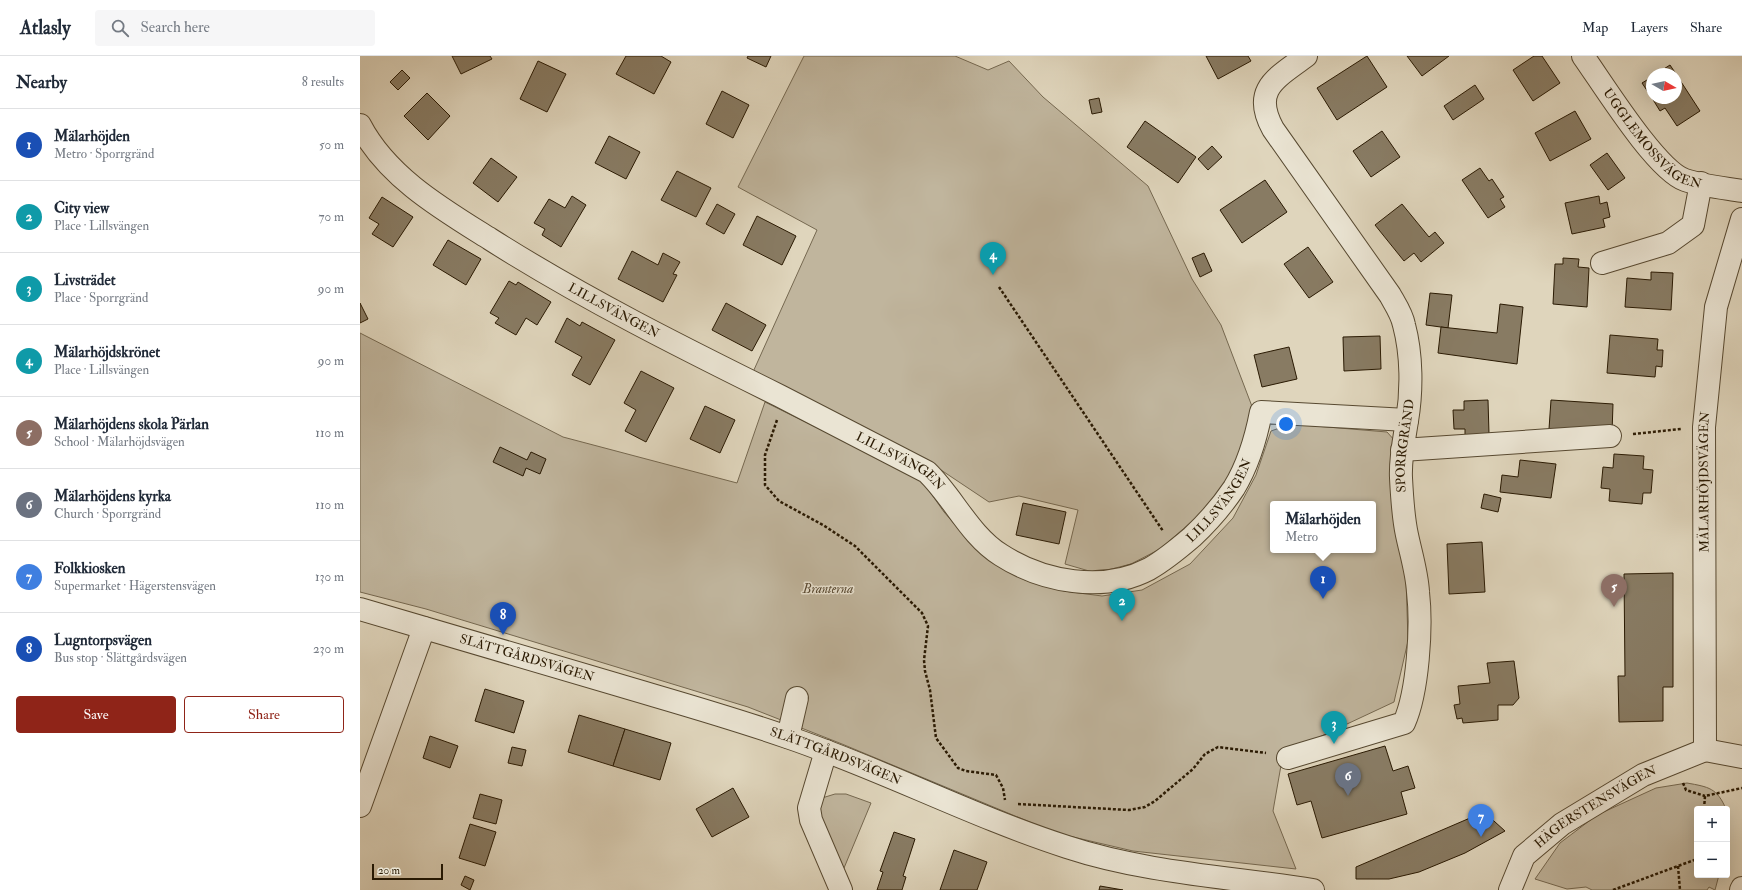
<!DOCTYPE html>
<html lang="en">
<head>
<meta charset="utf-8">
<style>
  :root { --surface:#fff; --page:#f6f6f7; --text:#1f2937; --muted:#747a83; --line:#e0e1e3; --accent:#8f2418 }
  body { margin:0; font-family:"IM FELL Double Pica",serif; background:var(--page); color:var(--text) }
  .controls { position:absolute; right:12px; bottom:12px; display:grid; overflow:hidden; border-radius:4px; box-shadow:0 4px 16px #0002 }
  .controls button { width:36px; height:36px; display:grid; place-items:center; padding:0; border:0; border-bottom:1px solid var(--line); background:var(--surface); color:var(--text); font:20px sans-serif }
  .compass { position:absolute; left:1286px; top:12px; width:36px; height:36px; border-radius:50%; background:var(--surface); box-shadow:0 4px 16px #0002; rotate:99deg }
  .scale { position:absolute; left:12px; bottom:10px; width:71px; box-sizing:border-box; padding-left:4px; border:2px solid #2a1a03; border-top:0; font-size:11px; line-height:14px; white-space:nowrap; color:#2a1a03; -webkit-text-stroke:3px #eae4d3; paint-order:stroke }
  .you { position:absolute; left:926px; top:368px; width:14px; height:14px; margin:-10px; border:3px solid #fff; border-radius:50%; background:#1a73e8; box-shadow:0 0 0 6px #1a73e833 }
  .badge { display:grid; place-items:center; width:26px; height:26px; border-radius:50%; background:var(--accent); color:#fff; font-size:13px; font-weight:700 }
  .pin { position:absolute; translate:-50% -33px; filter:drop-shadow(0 1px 2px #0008) }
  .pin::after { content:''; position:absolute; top:21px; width:14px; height:12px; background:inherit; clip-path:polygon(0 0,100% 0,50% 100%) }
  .popup { position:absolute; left:910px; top:445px; width:106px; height:52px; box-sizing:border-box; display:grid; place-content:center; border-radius:4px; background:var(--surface); filter:drop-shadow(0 1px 3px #0005); font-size:13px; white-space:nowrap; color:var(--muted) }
  .popup b { font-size:15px; color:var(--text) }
  .popup::after { content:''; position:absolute; left:50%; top:100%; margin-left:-8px; border:8px solid transparent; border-top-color:var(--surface) }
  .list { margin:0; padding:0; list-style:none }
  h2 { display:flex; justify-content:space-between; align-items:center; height:52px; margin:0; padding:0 16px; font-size:17px }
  h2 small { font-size:13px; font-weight:400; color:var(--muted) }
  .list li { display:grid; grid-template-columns:26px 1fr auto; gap:12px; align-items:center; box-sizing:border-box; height:72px; padding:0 16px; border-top:1px solid var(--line) }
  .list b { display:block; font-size:15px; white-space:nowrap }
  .list p { margin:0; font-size:13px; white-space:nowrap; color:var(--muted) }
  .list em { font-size:13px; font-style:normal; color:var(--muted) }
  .actions { display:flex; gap:8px; padding:12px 16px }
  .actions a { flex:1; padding:9px 0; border:1px solid var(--accent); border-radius:4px; text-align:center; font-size:14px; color:var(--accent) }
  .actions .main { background:var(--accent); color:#fff }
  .icon { flex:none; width:22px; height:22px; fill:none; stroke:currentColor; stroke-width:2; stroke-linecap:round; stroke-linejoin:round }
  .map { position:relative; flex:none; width:1382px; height:834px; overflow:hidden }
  header { display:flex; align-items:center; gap:24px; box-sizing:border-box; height:56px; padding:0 20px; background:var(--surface); border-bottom:1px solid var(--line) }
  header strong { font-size:19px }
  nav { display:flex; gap:22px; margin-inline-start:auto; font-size:14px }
  .search { width:280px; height:36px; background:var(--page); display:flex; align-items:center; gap:10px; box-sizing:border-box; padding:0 14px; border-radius:4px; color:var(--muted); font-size:15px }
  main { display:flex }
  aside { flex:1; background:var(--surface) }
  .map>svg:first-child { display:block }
  .green { fill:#c0b59d; stroke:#756850; fill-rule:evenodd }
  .building { fill:#887b63; stroke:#2a1a03 }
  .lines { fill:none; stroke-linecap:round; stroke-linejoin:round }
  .minor-casing { stroke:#574931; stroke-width:24 }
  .path { stroke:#2a1a03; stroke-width:2.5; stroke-dasharray:3 2; stroke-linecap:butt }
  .minor { stroke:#eae4d3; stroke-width:22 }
  .labels { text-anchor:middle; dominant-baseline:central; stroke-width:3; stroke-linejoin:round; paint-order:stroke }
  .street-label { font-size:13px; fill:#2a1a03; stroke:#eae4d3 }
  .park-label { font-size:13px; font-style:italic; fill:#574831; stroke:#eae4d3 }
</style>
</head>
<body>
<header>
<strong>Atlasly</strong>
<div class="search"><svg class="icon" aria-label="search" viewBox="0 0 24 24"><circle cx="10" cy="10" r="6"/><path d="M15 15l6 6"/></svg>Search here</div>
<nav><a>Map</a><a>Layers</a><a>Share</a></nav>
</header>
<main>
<aside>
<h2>Nearby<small>8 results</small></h2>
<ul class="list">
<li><span class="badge" style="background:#1a4fb4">1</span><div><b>Mälarhöjden</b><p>Metro · Sporrgränd</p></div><em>50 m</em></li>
<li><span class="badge" style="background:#0f9aa8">2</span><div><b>City view</b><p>Place · Lillsvängen</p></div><em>70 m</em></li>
<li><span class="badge" style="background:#0f9aa8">3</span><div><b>Livsträdet</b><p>Place · Sporrgränd</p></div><em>90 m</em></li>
<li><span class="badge" style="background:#0f9aa8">4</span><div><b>Mälarhöjdskrönet</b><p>Place · Lillsvängen</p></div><em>90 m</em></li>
<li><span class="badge" style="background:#8d6e63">5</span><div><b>Mälarhöjdens skola Pärlan</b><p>School · Mälarhöjdsvägen</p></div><em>110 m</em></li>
<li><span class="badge" style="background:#6b7280">6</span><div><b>Mälarhöjdens kyrka</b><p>Church · Sporrgränd</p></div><em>110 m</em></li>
<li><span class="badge" style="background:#3f7fe0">7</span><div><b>Folkkiosken</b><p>Supermarket · Hägerstensvägen</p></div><em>130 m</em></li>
<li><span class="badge" style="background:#1a4fb4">8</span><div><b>Lugntorpsvägen</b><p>Bus stop · Slättgårdsvägen</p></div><em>230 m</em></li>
</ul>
<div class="actions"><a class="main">Save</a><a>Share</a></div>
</aside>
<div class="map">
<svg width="1382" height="834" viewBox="0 0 1382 834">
  <rect width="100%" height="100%" fill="#dfd5bc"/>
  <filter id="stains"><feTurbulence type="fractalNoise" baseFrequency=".005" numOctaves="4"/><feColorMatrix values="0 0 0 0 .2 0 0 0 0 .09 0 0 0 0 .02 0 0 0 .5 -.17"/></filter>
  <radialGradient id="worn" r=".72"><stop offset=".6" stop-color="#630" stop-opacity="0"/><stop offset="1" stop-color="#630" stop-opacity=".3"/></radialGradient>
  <g class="green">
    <polygon points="444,0 595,0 628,14 649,5 683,41 788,130 832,223 861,269 893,353 872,418 845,454 800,493 771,508 736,517 705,508 718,454 659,440 629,446 569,406 393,316 457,174 378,131"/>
    <path d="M0 277 203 381 377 427 405 346 536 411 563 426 584 456 615 492 665 524 704 535 742 540 782 534 830 508 873 462 896 419 911 375 931 368 1027 376 1036 386 1046 522 1048 585 1034 646 923 698 913 755 936 813 773 795 696 777 482 688 388 651 66 553 0 536ZM913 448H1013V494H913Z"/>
    <path d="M1327 727C1349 731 1357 732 1366 753H1337V819H1359L1355 834 1349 831 1347 834H1232L1226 831 1207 833 1175 823 1200 787 1237 759 1296 732Z"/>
    <polygon points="475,738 486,738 511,747 484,812 458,768 457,749 462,742"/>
  </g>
  <g class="building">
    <polygon points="92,0 130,0 132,3 101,18"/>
    <polygon points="266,0 301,0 311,6 294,38 256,18"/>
    <polygon points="388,0 411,0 406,11 387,2"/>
    <polygon points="846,0 888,0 891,5 858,23"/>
    <polygon points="1007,0 1027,31 977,64 957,32"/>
    <polygon points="1047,0 1089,0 1062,20"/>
    <polygon points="1174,0 1182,0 1200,27 1173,45 1153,14"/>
    <polygon points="178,5 206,18 187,56 160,43"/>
    <polygon points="1310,9 1316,18 1296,18"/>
    <polygon points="42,14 50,22 38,34 30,26"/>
    <polygon points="1316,18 1340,55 1317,70 1305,52 1300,55 1292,42 1316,42"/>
    <polygon points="1292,21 1292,42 1282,27"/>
    <polygon points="1115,29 1124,43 1093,64 1084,50"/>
    <polygon points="362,35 389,49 373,82 346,68"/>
    <polygon points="67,37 90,60 68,84 44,60"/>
    <polygon points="739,42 742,56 732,58 729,44"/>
    <polygon points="1215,55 1231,83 1190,105 1175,77"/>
    <polygon points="785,65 836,101 818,127 767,91"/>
    <polygon points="1022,75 1040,101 1011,121 993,95"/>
    <polygon points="249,80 280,96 266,123 235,107"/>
    <polygon points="852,90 862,101 848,114 838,103"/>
    <polygon points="1247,97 1265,122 1248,134 1230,109"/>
    <polygon points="131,102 157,121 138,146 113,127"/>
    <polygon points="1120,112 1129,125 1132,123 1144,141 1140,143 1145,151 1128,162 1102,124"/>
    <polygon points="317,115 351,132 336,161 301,144"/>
    <polygon points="905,124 927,156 882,187 860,154"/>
    <polygon points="212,140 226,149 201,191 182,179 185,173 174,167 189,143 205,152"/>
    <polygon points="1239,140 1240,148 1247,146 1250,161 1243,163 1245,171 1212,178 1205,147"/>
    <polygon points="22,141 53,161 33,191 12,178 19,168 9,162"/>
    <polygon points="357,148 375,158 364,178 346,168"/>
    <polygon points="1042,148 1069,181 1075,176 1084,187 1061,206 1054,197 1044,205 1015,169"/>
    <polygon points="397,160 436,180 422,209 383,189"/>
    <polygon points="88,184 121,203 106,229 73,209"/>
    <polygon points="948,191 973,226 949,242 924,208"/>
    <polygon points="272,195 298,209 303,197 320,206 313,218 317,219 303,246 258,223"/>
    <polygon points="844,197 852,215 840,221 832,202"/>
    <polygon points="1203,202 1219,203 1218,211 1229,212 1227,251 1193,248 1195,208 1203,208"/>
    <polygon points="1291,216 1313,217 1311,254 1265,251 1267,222 1291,224"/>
    <polygon points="149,225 156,229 158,226 191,246 177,269 166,262 156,279 135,267 139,262 130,257"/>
    <polygon points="1070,237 1092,239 1088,272 1066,269"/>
    <polygon points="0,247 8,263 0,267"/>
    <polygon points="366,247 406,269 392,295 352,274"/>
    <polygon points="1140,248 1163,251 1157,308 1078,297 1081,271 1137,277"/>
    <polygon points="207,262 220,270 222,266 255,284 230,329 212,319 222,301 195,286"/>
    <polygon points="1250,279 1298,283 1297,294 1303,294 1302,311 1296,310 1295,321 1247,317"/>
    <polygon points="1020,280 1021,313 984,315 983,281"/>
    <polygon points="929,291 937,323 902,331 894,299"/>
    <polygon points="281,315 314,332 286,386 265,375 276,354 264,347"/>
    <polygon points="1128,344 1129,378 1105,379 1105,373 1094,373 1093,354 1104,354 1104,345"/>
    <polygon points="1191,344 1253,348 1252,377 1189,373"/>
    <polygon points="345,350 375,364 360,397 330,383"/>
    <polygon points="140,391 167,404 171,396 186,403 180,418 166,412 163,420 133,406"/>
    <polygon points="1254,398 1284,400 1283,413 1293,414 1291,437 1283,437 1282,448 1249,445 1250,433 1241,432 1243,411 1253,412"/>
    <polygon points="1160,404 1196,408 1191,442 1140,436 1142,419 1158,421"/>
    <polygon points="1124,438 1141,442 1138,456 1121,452"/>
    <polygon points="663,447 706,456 699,488 656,479"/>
    <polygon points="1122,486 1125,536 1089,538 1087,488"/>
    <polygon points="1313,517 1313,631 1303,631 1303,665 1259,666 1258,620 1265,620 1264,518"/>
    <polygon points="1154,605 1159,642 1153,649 1138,649 1138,664 1103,667 1102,662 1097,663 1094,649 1100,648 1098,630 1130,627 1127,607"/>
    <polygon points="125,633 164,645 154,677 115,665"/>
    <polygon points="219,659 265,673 253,710 208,696"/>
    <polygon points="265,673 311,687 300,724 253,710"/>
    <polygon points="70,680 98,690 90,712 63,702"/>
    <polygon points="1025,690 1033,715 1048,710 1055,732 1041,736 1047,758 962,782 951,745 937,749 928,718"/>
    <polygon points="152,691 166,694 162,710 148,707"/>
    <polygon points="373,732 389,761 352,781 336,753"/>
    <polygon points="120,738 142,744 136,768 113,762"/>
    <polygon points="1124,756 1145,775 1105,797 1059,816 1029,823 996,823 996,811"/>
    <polygon points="110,768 136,776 125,810 99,802"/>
    <polygon points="534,776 555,783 543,820 546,821 542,834 517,834 523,816 520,815"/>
    <polygon points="594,794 627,806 617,834 580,834"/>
    <polygon points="105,820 114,824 110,834 101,829"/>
    <polygon points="740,830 763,834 739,834"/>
  </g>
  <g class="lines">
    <defs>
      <g id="minor">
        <path id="s1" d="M1223 0C1243 28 1296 114 1325 124 1343 130 1364 132 1382 135"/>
        <path id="s2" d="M0 69C27 121 82 153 130 183 223 242 321 291 420 340 469 365 518 391 567 416 593 441 610 480 641 499 683 526 743 537 789 513 805 504 818 493 832 481 848 466 862 450 874 432 888 409 896 382 901 356L1047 364"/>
        <polyline points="1242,207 1308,187 1333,169 1341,127"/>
        <polyline points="1042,394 1250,380"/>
        <path id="s3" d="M0 553C85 578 170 603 255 628 312 645 370 661 427 681 522 713 611 760 707 791 786 817 871 821 953 834"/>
        <polyline points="428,681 437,642"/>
        <path id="s4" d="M1345 694 1344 371 1356 251 1382 163"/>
        <polyline points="1345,694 1382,701"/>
        <polyline points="466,695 449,752 451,764 481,834"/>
        <path id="s5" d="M928 702 1044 667C1058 636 1062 571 1058 536 1057 517 1051 498 1047 479 1043 461 1042 441 1041 422 1040 403 1044 384 1047 365 1052 335 1052 299 1044 269 1042 258 1035 248 1030 239L913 73C891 33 917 22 946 0"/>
        <polyline points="0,750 64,572"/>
        <path id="s6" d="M1150 834 1164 800 1202 768 1283 719 1345 694"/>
        <polyline points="1381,834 1382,832"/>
      </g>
    </defs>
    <use href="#minor" class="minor-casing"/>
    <g class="path">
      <polyline points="639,231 803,475"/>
      <polyline points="417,364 405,399 405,429 419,445 463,469 495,490 562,557 568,570 564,604 565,615 570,634 576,682 598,712 606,715 636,719 643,732 645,744"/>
      <polyline points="1273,378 1321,373"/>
      <polyline points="1323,727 1326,734 1345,740"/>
      <polyline points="658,748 769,754 785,751 795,745 833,713 845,698 858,691 906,697"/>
      <polyline points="1344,753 1345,740 1382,732"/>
      <polyline points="1318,810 1320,834"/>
      <polyline points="1253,834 1337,803"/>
    </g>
    <use href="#minor" class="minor"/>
  </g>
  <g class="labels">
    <g class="street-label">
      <text stroke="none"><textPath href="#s1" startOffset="110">UGGLEMOSSVÄGEN</textPath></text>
      <text stroke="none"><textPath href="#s2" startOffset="318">LILLSVÄNGEN</textPath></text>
      <text stroke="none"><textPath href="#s5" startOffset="402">SPORRGRÄND</textPath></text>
      <text stroke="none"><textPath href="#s2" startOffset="642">LILLSVÄNGEN</textPath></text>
      <text stroke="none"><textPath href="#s4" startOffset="268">MÄLARHÖJDSVÄGEN</textPath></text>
      <text stroke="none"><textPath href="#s2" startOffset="1037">LILLSVÄNGEN</textPath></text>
      <text stroke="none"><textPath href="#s3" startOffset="174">SLÄTTGÅRDSVÄGEN</textPath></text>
      <text stroke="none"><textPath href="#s3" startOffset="498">SLÄTTGÅRDSVÄGEN</textPath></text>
      <text stroke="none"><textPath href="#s6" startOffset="124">HÄGERSTENSVÄGEN</textPath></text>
    </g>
    <g class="park-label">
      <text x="468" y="533">Branterna</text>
    </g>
  </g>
  <rect width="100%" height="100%" filter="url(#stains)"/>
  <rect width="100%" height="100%" fill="url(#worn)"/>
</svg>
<div class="controls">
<button>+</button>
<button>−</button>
</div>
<svg class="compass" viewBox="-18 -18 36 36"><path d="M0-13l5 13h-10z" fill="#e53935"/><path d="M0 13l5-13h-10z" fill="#747a83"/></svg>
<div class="scale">20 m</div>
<div class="you"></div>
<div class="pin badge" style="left:963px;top:543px;background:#1a4fb4">1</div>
<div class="popup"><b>Mälarhöjden</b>Metro</div>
<div class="pin badge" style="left:762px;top:565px;background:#0f9aa8">2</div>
<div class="pin badge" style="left:974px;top:688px;background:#0f9aa8">3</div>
<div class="pin badge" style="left:633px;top:219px;background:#0f9aa8">4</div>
<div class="pin badge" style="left:1254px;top:551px;background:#8d6e63">5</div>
<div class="pin badge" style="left:988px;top:740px;background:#6b7280">6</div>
<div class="pin badge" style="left:1121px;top:781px;background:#3f7fe0">7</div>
<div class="pin badge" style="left:143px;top:579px;background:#1a4fb4">8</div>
</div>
</main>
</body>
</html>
